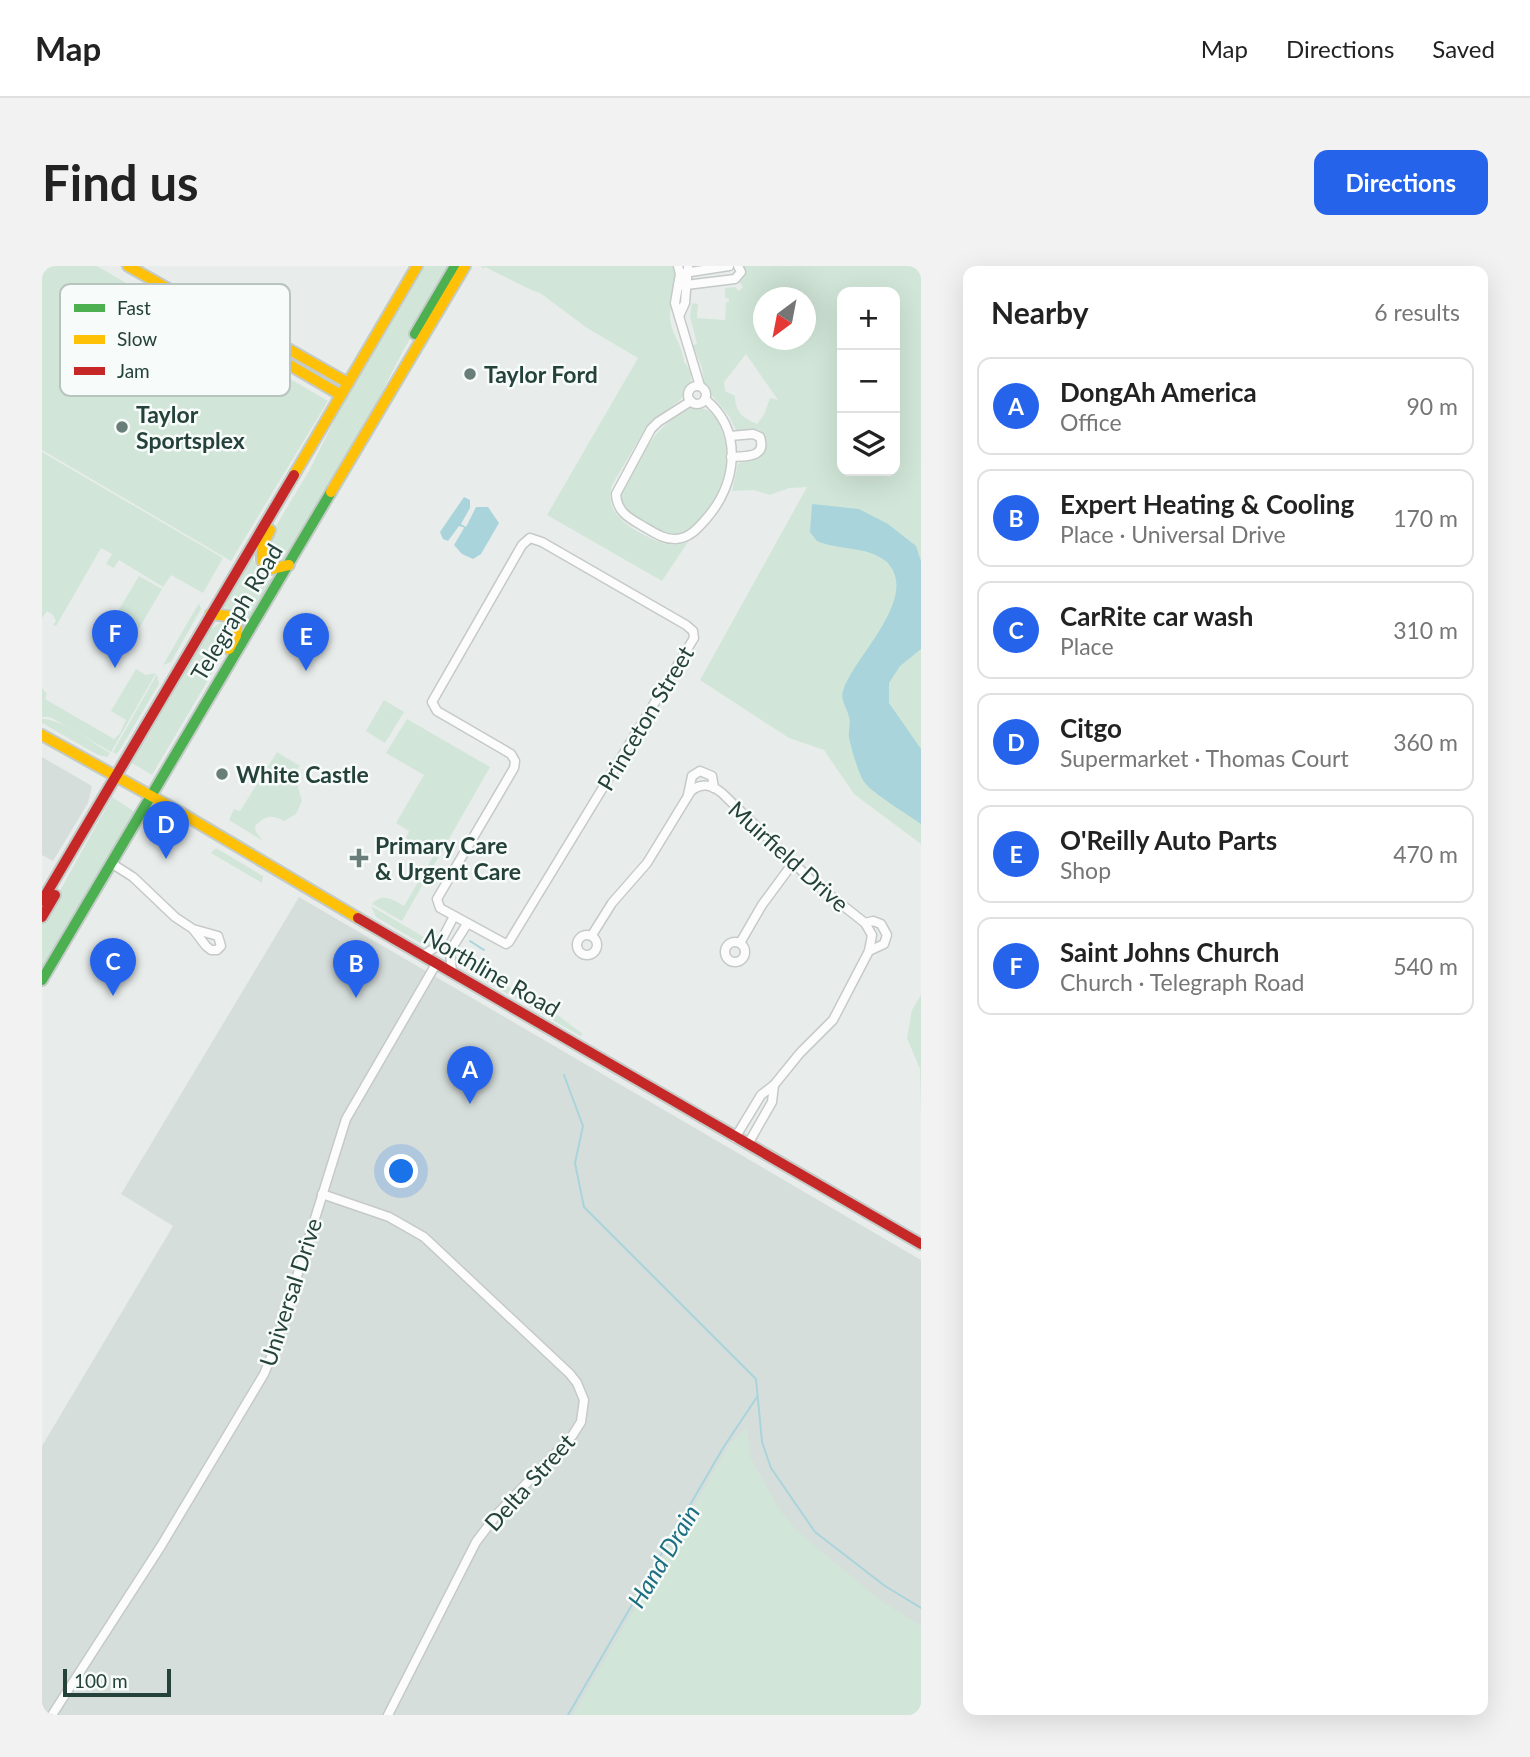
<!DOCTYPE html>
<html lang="en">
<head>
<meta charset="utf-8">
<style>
  :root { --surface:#fff; --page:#f2f2f2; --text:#222; --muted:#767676; --line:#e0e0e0; --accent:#2563eb }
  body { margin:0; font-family:Lato,sans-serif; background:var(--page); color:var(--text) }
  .controls { position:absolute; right:21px; top:21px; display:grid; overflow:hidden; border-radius:14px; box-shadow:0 7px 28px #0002 }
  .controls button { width:63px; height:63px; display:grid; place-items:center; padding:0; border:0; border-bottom:2px solid var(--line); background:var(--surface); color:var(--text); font:35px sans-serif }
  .compass { position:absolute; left:711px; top:21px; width:63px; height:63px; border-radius:50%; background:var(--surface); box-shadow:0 7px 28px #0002; rotate:212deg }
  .scale { position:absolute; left:21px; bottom:18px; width:108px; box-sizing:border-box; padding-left:7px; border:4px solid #24423a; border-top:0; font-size:19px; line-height:24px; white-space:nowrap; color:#24423a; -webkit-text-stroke:5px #f7fbf9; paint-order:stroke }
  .you { position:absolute; left:360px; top:906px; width:24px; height:24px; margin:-18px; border:5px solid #fff; border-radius:50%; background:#1a73e8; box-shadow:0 0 0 10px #1a73e833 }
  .badge { display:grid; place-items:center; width:46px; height:46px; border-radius:50%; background:var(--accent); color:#fff; font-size:23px; font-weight:700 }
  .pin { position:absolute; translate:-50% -58px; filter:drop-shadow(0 2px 4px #0008) }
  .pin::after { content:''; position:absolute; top:37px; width:24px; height:21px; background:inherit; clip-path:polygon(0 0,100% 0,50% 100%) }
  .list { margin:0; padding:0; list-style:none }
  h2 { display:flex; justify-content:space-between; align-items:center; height:91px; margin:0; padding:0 28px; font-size:30px }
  h2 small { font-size:23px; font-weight:400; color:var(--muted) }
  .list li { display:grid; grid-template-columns:46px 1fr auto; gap:21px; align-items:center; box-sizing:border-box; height:98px; margin:0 14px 14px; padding:0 14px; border:2px solid var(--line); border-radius:14px }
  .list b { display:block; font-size:26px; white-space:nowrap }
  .list p { margin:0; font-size:23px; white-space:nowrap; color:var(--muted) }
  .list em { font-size:23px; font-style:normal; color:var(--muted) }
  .icon { flex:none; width:38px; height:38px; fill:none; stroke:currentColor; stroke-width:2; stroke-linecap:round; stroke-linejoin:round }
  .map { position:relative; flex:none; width:879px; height:1449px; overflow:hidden; border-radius:14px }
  header { display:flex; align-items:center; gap:42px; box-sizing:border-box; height:98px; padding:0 35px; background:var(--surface); border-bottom:2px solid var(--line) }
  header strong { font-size:33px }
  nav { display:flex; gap:38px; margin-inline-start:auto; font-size:24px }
  .intro { display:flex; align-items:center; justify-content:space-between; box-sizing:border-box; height:168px; padding:0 42px }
  h1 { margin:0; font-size:49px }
  .button { padding:18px 32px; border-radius:14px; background:var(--accent); color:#fff; font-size:24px; font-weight:700 }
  main { display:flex; gap:42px; padding:0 42px }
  aside { flex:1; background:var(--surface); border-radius:14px; box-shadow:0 7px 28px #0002 }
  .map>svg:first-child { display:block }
  .built { fill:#d6dedb }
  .green { fill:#d1e6d8; fill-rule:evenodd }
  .water { fill:#a9d4db }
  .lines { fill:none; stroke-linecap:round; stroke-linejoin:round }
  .stream { stroke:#a9d4db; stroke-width:2 }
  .street-casing { stroke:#c5cac8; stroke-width:11 }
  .fast-casing { stroke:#c3cbc8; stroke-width:14 }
  .slow-casing { stroke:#c3cbc8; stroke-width:14 }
  .jam-casing { stroke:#c3cbc8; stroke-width:14 }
  .street { stroke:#fcfcfc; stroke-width:8 }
  .fast { stroke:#4caf50; stroke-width:10 }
  .slow { stroke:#ffc107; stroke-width:10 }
  .jam { stroke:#c62828; stroke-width:10 }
  .poi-dot { fill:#697e78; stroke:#f7fbf9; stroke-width:2.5 }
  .labels { text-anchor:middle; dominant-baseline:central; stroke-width:5; stroke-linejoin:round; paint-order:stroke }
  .poi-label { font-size:23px; font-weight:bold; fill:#24423a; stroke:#f7fbf9; text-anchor:start }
  .street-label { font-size:23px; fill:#24423a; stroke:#f7fbf9 }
  .water-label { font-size:24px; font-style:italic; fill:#1c6f80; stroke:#f7fbf9 }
  .key { fill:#f7fbf9; stroke:#b8c4c0; stroke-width:2 }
  .key-label { font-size:19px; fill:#24423a }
</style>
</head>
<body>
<header>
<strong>Map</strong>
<nav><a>Map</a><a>Directions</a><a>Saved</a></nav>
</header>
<div class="intro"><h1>Find us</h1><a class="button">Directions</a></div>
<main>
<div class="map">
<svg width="879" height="1449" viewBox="0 0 879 1449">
  <rect width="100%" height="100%" fill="#e8edeb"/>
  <g class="built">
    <polygon points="0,491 50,520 46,537 11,595 0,589"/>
    <polygon points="257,631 879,994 879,1449 0,1449 0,1180 131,960 79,928"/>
  </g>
  <g class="green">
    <polygon points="0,0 55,0 286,135 189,295 0,184"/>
    <polygon points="383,0 408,0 407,5 361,85 340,126 242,293 229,296 225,284 228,270 268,203 293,153"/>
    <path d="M439 0H633C637 18 628 34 628 52 629 68 641 79 642 96L650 106 647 124 638 134 605 160 570 219C568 228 567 238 573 246 580 259 615 278 630 279 636 279 641 278 646 276L620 315 505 249 596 92 545 62 498 27 489 24 443 1 441 3Z"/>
    <path d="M699 0H879V578L812 528 782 484 747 472 658 414 765 221 747 222 728 229 712 224 690 225 696 198C703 193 711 196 718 191 729 183 725 166 712 164 705 163 700 165 694 164L687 150 663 121 660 102 651 79 655 78 648 50 650 37 656 38 655 52 683 54 684 36H687V33L683 32V22L693 21 697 25 701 21 697 16 702 9ZM800 26H853V205H800ZM722 32H764V74H722ZM704 88 736 134 728 132 722 149 715 158C701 152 693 146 693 130L683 125 682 116Z"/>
    <path d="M651 141 666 144C686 161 690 201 678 225 674 235 666 243 659 251 654 258 648 265 638 267 621 271 603 255 589 247 581 240 578 234 580 223 599 191 614 156 651 141Z"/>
    <polygon points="0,186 181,292 161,327 129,309 121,321 77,294 72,302 64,298 70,288 59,282 14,360 11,359 14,355 11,349 5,345 0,352"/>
    <path d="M211 292 216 305 230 313 203 360C199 349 193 345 182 341Z"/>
    <polygon points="97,310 120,323 82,388 50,373 52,369 55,371 59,365 63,367"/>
    <polygon points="157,337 159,343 129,396 121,399"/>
    <polygon points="178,357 185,358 187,364 185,382 110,509 90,497 169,363"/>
    <polygon points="94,403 104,409 114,407 69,486 8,451 0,451 0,422 5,428 3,433 72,473 78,467 84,454 69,445"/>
    <polygon points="115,408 117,418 77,485 74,488 71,486"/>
    <polygon points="342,434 362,446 343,477 324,465"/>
    <path d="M0 453C18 452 52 478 68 487L65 491 56 489 0 457Z"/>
    <path d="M365 453 448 501 360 655 330 638C341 626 351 634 362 640L392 589 364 572 367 565 354 557 382 509 344 487Z"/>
    <path d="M235 486 258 500 252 507 260 535 254 548 242 555C228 548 224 550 213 560L214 566 221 575 187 554 192 543 198 545Z"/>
    <polygon points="70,531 93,546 0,703 0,657"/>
    <polygon points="174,582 221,610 220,617 169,587"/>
    <polygon points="329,640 392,677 393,679 385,681 334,651"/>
    <polygon points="411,689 513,747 541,768 538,770 416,699"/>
    <polygon points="879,729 879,846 878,803 865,772 870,744"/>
    <polygon points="705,1161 709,1193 736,1242 756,1266 839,1335 879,1360 879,1449 531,1449 688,1178"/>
  </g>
  <g class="water">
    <polygon points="422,231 428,234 428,242 419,258 424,261 434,241 446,241 457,257 439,288 431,293 420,288 412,279 422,262 421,261 417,260 406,275 401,273 398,266"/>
    <path d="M770 238 817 243 846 258 874 280 879 295V383L858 400 847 417V437L879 483V558C868 550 829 526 823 517 817 510 809 481 807 472 806 465 809 457 807 451 805 442 798 434 801 425 811 391 879 332 845 296 824 279 798 285 775 275L768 266Z"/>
  </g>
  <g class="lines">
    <g class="stream">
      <polyline points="428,675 442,684"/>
      <polyline points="522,809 541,860 533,897 542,941 714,1113 720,1176 729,1202 773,1266 843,1320 879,1342"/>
      <polyline points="526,1449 681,1182 715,1131"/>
    </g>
    <defs>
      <g id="street">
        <polyline points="636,0 638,8 633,37 658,120"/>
        <polyline points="642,7 687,0"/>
        <polyline points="636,20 693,13 699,6 696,0"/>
        <polyline points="637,50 643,37 646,0"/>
        <circle cx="655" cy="129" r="9"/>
        <path d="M649 135 616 156 609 163 574 228C575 245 585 251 599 259 610 265 621 274 634 273 648 272 656 262 664 253 695 218 702 165 663 133"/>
        <path d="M688 170 711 168 718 171C725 192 704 190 689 191"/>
        <polygon points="488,272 500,276 644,359 651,365 652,372 467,676 464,678 398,642 395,633 472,502 473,495 469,488 395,445 390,436 480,279"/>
        <polyline points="646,529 650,510 658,505 670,510 672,522"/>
        <polyline points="69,597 91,611 133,651 151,663 164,680 169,684 175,684 179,680 176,670 151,663"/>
        <polyline points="823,657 831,655 839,658 845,669 842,678 827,685"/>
        <circle cx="545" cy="679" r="10"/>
        <path d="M550 669 570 637 605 597 649 525C660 516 670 519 680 527L770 615 823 657 830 669 827 685 791 754 758 787 732 819"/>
        <circle cx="693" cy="686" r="10"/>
        <polyline points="698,677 720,639 751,597"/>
        <polyline points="380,690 397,679 412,650"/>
        <polyline points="410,707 408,685 425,658"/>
        <polyline points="693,872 719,829 732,819 730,836 706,878"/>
        <polyline points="280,928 347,951 382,971 528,1108 535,1117 542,1134 539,1156 530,1170 456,1247 434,1276 346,1449"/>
        <polyline points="10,1449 119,1280 222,1108 232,1084 304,853 394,698"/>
      </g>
      <g id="fast">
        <polyline points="373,68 413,0"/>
        <polyline points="0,714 289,226"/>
      </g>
      <g id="slow">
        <polyline points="86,0 169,47 220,83 299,129"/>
        <polyline points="191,56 227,72 306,117"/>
        <polyline points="252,209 375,0"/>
        <polyline points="289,226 423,0"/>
        <polyline points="228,264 220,280 220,295 229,303 247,299"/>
        <polyline points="169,348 186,350 195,360 194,370 187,383"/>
        <polyline points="0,469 129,541 316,652"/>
      </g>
      <g id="jam">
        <polyline points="0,635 252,209"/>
        <polyline points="0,651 13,629"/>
        <polyline points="316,652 879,978"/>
      </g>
    </defs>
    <use href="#street" class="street-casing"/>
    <use href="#fast" class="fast-casing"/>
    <use href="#slow" class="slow-casing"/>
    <use href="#jam" class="jam-casing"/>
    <use href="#street" class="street"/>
    <use href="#fast" class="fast"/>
    <use href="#slow" class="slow"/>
    <use href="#jam" class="jam"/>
  </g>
  <g class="poi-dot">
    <circle cx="428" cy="108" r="7"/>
    <circle cx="80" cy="161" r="7"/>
    <circle cx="180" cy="508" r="7"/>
    <path d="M313.5 581.5h7v7h7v7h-7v7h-7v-7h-7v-7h7z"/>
  </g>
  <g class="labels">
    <g class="poi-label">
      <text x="442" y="108">Taylor Ford</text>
      <text x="94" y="148">Taylor<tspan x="94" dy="26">Sportsplex</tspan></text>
      <text x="194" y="508">White Castle</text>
      <text x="333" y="579">Primary Care<tspan x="333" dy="26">&amp; Urgent Care</tspan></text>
    </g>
    <g class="street-label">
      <text transform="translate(194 346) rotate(-59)">Telegraph Road</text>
      <text transform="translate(603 452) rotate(-59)">Princeton Street</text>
      <text transform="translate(747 590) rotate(42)">Muirfield Drive</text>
      <text transform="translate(450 706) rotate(30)">Northline Road</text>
      <text transform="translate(248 1026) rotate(-72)">Universal Drive</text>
      <text transform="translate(487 1216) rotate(-48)">Delta Street</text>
    </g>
    <g class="water-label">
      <text transform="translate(621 1290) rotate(-59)">Hand Drain</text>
    </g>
  </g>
  <rect x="18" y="18" width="230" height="112" rx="10" class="key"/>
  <rect x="32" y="38" width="31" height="8" fill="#4caf50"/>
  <rect x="32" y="69" width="31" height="9" fill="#ffc107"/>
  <rect x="32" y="101" width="31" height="8" fill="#c62828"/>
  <g class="key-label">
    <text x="75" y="49">Fast</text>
    <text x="75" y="80">Slow</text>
    <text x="75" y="112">Jam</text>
  </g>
</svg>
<div class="controls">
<button>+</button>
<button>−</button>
<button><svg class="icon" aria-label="layers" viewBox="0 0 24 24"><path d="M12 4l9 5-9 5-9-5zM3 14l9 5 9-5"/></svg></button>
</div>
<svg class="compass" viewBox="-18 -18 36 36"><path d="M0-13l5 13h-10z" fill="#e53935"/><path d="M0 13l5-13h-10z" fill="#767676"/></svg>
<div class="scale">100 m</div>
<div class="you"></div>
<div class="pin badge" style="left:428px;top:838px">A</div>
<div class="pin badge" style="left:314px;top:732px">B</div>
<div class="pin badge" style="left:71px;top:730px">C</div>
<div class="pin badge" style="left:124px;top:593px">D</div>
<div class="pin badge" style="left:264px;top:405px">E</div>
<div class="pin badge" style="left:73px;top:402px">F</div>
</div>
<aside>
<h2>Nearby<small>6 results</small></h2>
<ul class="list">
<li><span class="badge">A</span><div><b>DongAh America</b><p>Office</p></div><em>90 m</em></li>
<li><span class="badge">B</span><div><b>Expert Heating &amp; Cooling</b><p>Place · Universal Drive</p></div><em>170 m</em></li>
<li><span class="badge">C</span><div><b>CarRite car wash</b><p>Place</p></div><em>310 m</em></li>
<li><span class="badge">D</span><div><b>Citgo</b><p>Supermarket · Thomas Court</p></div><em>360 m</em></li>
<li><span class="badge">E</span><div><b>O'Reilly Auto Parts</b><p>Shop</p></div><em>470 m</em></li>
<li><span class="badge">F</span><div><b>Saint Johns Church</b><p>Church · Telegraph Road</p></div><em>540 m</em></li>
</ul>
</aside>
</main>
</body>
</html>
